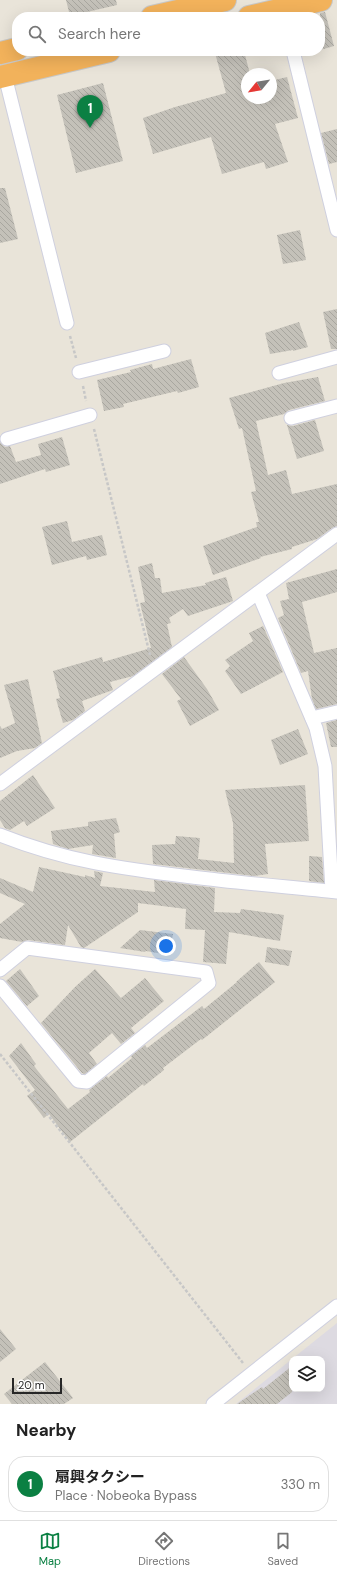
<!DOCTYPE html>
<html lang="en">
<head>
<meta charset="utf-8">
<style>
  :root { --surface:#fff; --page:#f6f6f6; --text:#222; --muted:#767676; --line:#e0e0e0; --accent:#0b8043 }
  body { margin:0; font-family:"DM Sans","Noto Sans JP",sans-serif; background:var(--page); color:var(--text) }
  .controls { position:absolute; right:12px; bottom:12px; display:grid; overflow:hidden; border-radius:8px; box-shadow:0 4px 16px #0002 }
  .controls button { width:36px; height:36px; display:grid; place-items:center; padding:0; border:0; border-bottom:1px solid var(--line); background:var(--surface); color:var(--text); font:20px sans-serif }
  .compass { position:absolute; left:241px; top:68px; width:36px; height:36px; border-radius:50%; background:var(--surface); box-shadow:0 4px 16px #0002; rotate:240deg }
  .scale { position:absolute; left:12px; bottom:10px; width:50px; box-sizing:border-box; padding-left:4px; border:2px solid #272727; border-top:0; font-size:11px; line-height:14px; white-space:nowrap; color:#272727; -webkit-text-stroke:3px #fff; paint-order:stroke }
  .you { position:absolute; left:166px; top:946px; width:14px; height:14px; margin:-10px; border:3px solid #fff; border-radius:50%; background:#1a73e8; box-shadow:0 0 0 6px #1a73e833 }
  .badge { display:grid; place-items:center; width:26px; height:26px; border-radius:50%; background:var(--accent); color:#fff; font-size:13px; font-weight:700 }
  .pin { position:absolute; translate:-50% -33px; filter:drop-shadow(0 1px 2px #0008) }
  .pin::after { content:''; position:absolute; top:21px; width:14px; height:12px; background:inherit; clip-path:polygon(0 0,100% 0,50% 100%) }
  .list { margin:0; padding:0; list-style:none }
  h2 { display:flex; justify-content:space-between; align-items:center; height:52px; margin:0; padding:0 16px; font-size:17px }
  h2 small { font-size:13px; font-weight:400; color:var(--muted) }
  .list li { display:grid; grid-template-columns:26px 1fr auto; gap:12px; align-items:center; box-sizing:border-box; height:56px; margin:0 8px 8px; padding:0 8px; border:1px solid var(--line); border-radius:16px }
  .list b { display:block; font-size:15px; white-space:nowrap }
  .list p { margin:0; font-size:13px; white-space:nowrap; color:var(--muted) }
  .list em { font-size:13px; font-style:normal; color:var(--muted) }
  .icon { flex:none; width:22px; height:22px; fill:none; stroke:currentColor; stroke-width:2; stroke-linecap:round; stroke-linejoin:round }
  .map { position:relative; flex:none; width:337px; height:1404px; overflow:hidden }
  .search { position:absolute; background:var(--surface); box-shadow:0 4px 16px #0002; left:12px; right:12px; top:12px; height:44px; display:flex; align-items:center; gap:10px; box-sizing:border-box; padding:0 14px; border-radius:16px; color:var(--muted); font-size:15px }
  .sheet { height:116px; background:var(--surface) }
  nav { display:flex; justify-content:space-around; align-items:center; box-sizing:border-box; height:56px; border-top:1px solid var(--line); background:var(--surface); font-size:11px; color:var(--muted) }
  nav a { display:grid; justify-items:center; gap:2px }
  nav .on { color:var(--accent) }
  .map>svg:first-child { display:block }
  .industrial { fill:#dddae1 }
  .building { fill:url(#building-back-hatch) }
  .lines { fill:none; stroke-linecap:round; stroke-linejoin:round }
  .street-casing { stroke:#cfd0df; stroke-width:15 }
  .highway-casing { stroke:#c7c7c7; stroke-width:24 }
  .path { stroke:#c7c7c7; stroke-width:2.5; stroke-dasharray:3 2; stroke-linecap:butt }
  .street { stroke:#fff; stroke-width:13 }
  .highway { stroke:#f2b25b; stroke-width:22 }
</style>
</head>
<body>
<div class="map">
<svg width="337" height="1404" viewBox="0 0 337 1404">
  <defs>
    <pattern id="building-back-hatch" width="6" height="6" patternUnits="userSpaceOnUse"><rect width="6" height="6" fill="#c4c1b9"/><path d="M-1 5l2 2M0 0l6 6M5-1l2 2" fill="none" stroke="#a8a69f"/></pattern>
  </defs>
  <rect width="100%" height="100%" fill="#e9e4d9"/>
  <polygon class="industrial" points="337,1323 337,1404 236,1404 292,1359 292,1389 322,1389 322,1359 292,1359"/>
  <g class="building">
    <polygon points="66,0 116,0 117,5 70,16"/>
    <polygon points="325,12 334,46 320,50 320,13"/>
    <polygon points="222,51 244,51 250,74 247,74 247,98 271,98 271,81 287,77 298,118 275,124 288,162 266,169 264,162 222,174 211,137 153,154 143,118 175,107 226,93 215,53"/>
    <polygon points="103,83 123,161 76,173 57,95"/>
    <polygon points="337,129 337,162 329,164 321,133"/>
    <polygon points="0,188 5,188 18,239 0,243"/>
    <polygon points="300,230 306,260 283,264 277,235"/>
    <polygon points="337,309 337,349 331,349 323,312"/>
    <polygon points="299,322 308,347 293,351 293,350 270,354 265,333"/>
    <polygon points="191,359 199,387 178,393 177,391 123,404 124,407 104,411 97,380 131,372 130,370 152,364 153,369"/>
    <polygon points="318,377 325,401 289,410 284,414 256,421 268,475 286,470 292,494 337,484 337,526 332,528 317,539 292,547 292,549 260,557 261,558 213,575 203,546 257,527 256,522 259,522 251,492 256,491 242,428 239,429 229,398 284,383"/>
    <polygon points="315,420 324,451 297,459 287,425 293,426"/>
    <polygon points="62,437 70,465 46,472 45,469 0,484 0,442 5,447 10,446 16,462 41,455 38,444"/>
    <polygon points="67,521 72,542 102,535 107,555 87,560 86,556 52,565 42,527"/>
    <polygon points="152,563 155,578 160,578 162,593 206,585 205,583 226,577 233,601 188,616 183,609 169,618 171,623 167,624 172,647 133,676 110,682 113,690 82,701 85,711 73,720 63,723 56,699 60,698 53,671 102,657 103,662 151,648 140,603 145,602 138,567"/>
    <polygon points="337,569 337,592 302,602 314,653 337,648 337,704 316,709 312,699 308,671 301,673 278,618 284,615 280,601 289,599 286,583"/>
    <polygon points="263,626 283,672 241,694 225,671 230,666 225,660 253,641 249,633"/>
    <polygon points="184,657 207,689 219,710 190,726 177,701 181,699 162,674"/>
    <polygon points="28,679 42,743 35,748 17,751 0,758 0,726 2,729 15,723 4,685"/>
    <polygon points="337,720 337,747 331,747 326,723"/>
    <polygon points="298,729 308,754 280,765 271,740"/>
    <polygon points="33,775 55,808 27,826 24,821 10,830 5,828 0,820 0,801"/>
    <polygon points="305,785 309,841 265,844 268,874 254,876 153,864 152,845 175,844 176,836 200,838 198,859 234,863 233,823 225,790"/>
    <polygon points="116,818 120,832 114,834 116,858 92,854 93,845 68,849 53,844 51,831 88,826 88,822"/>
    <polygon points="309,856 322,857 324,883 309,881"/>
    <polygon points="39,867 85,877 85,875 95,878 94,871 103,873 100,886 155,892 154,880 215,888 214,912 240,913 241,909 284,915 280,941 229,932 226,964 203,962 205,930 185,929 186,909 138,903 138,912 84,948 81,947 68,925 65,945 28,940 22,942 0,938 0,924 25,904 0,893 0,878 33,892"/>
    <polygon points="140,930 173,934 169,955 146,951 145,952 120,948"/>
    <polygon points="267,947 292,951 289,966 265,962"/>
    <polygon points="259,962 275,982 202,1040 201,1039 163,1068 164,1070 144,1086 143,1084 70,1142 49,1114 44,1118 27,1096 35,1090 9,1056 21,1043 36,1064 34,1066 68,1109 90,1092 89,1090 107,1076 108,1078 132,1058 131,1056 145,1045 147,1048 202,1006 204,1009 237,982 236,982"/>
    <polygon points="20,969 39,996 27,1006 6,981"/>
    <polygon points="95,969 121,998 145,978 164,1001 131,1028 135,1033 121,1044 112,1033 89,1053 97,1064 85,1074 82,1073 41,1023 75,987"/>
    <polygon points="0,1329 16,1349 0,1362"/>
    <polygon points="45,1362 73,1398 64,1404 12,1404 4,1394"/>
    <polygon points="292,1366 292,1392 277,1404 237,1404 262,1387 263,1389"/>
  </g>
  <g class="lines">
    <defs>
      <g id="street">
        <polyline points="293,51 337,230"/>
        <polyline points="5,76 67,323"/>
        <polyline points="79,372 164,351"/>
        <polyline points="279,373 337,357"/>
        <polyline points="291,418 337,406"/>
        <polyline points="7,439 90,415"/>
        <polyline points="258,593 316,728 325,766 332,891"/>
        <polyline points="312,718 337,712"/>
        <polyline points="0,784 337,534"/>
        <path d="M0 835C65 861 123 869 192 877 240 883 289 887 337 892"/>
        <polyline points="0,970 27,948 206,972 209,983 87,1082 78,1081 0,986"/>
        <polyline points="213,1404 337,1306"/>
      </g>
      <g id="highway">
        <polyline points="152,17 225,0"/>
        <polyline points="249,17 321,0"/>
        <polyline points="0,53 17,49"/>
        <polyline points="0,77 109,51"/>
      </g>
    </defs>
    <use href="#street" class="street-casing"/>
    <use href="#highway" class="highway-casing"/>
    <g class="path">
      <polyline points="70,336 76,358"/>
      <polyline points="83,386 86,401"/>
      <polyline points="94,429 150,655"/>
      <polyline points="0,1054 243,1363"/>
    </g>
    <use href="#street" class="street"/>
    <use href="#highway" class="highway"/>
  </g>
</svg>
<div class="controls">
<button><svg class="icon" aria-label="layers" viewBox="0 0 24 24"><path d="M12 4l9 5-9 5-9-5zM3 14l9 5 9-5"/></svg></button>
</div>
<svg class="compass" viewBox="-18 -18 36 36"><path d="M0-13l5 13h-10z" fill="#e53935"/><path d="M0 13l5-13h-10z" fill="#767676"/></svg>
<div class="scale">20 m</div>
<div class="you"></div>
<div class="pin badge" style="left:90px;top:128px">1</div>
<div class="search"><svg class="icon" aria-label="search" viewBox="0 0 24 24"><circle cx="10" cy="10" r="6"/><path d="M15 15l6 6"/></svg>Search here</div>
</div>
<section class="sheet">
<h2>Nearby<small></small></h2>
<ul class="list">
<li><span class="badge">1</span><div><b>扇興タクシー</b><p>Place · Nobeoka Bypass</p></div><em>330 m</em></li>
</ul>
</section>
<nav>
<a class="on"><svg class="icon" aria-label="map" viewBox="0 0 24 24"><path d="M3 6l6-2 6 2 6-2v14l-6 2-6-2-6 2zM9 4v14M15 6v14"/></svg>Map</a>
<a><svg class="icon" aria-label="directions" viewBox="0 0 24 24"><path d="M12 3l9 9-9 9-9-9zM9 14v-3h6M13 9l2 2-2 2"/></svg>Directions</a>
<a><svg class="icon" aria-label="saved" viewBox="0 0 24 24"><path d="M7 4h10v16l-5-4-5 4z"/></svg>Saved</a>
</nav>
</body>
</html>
